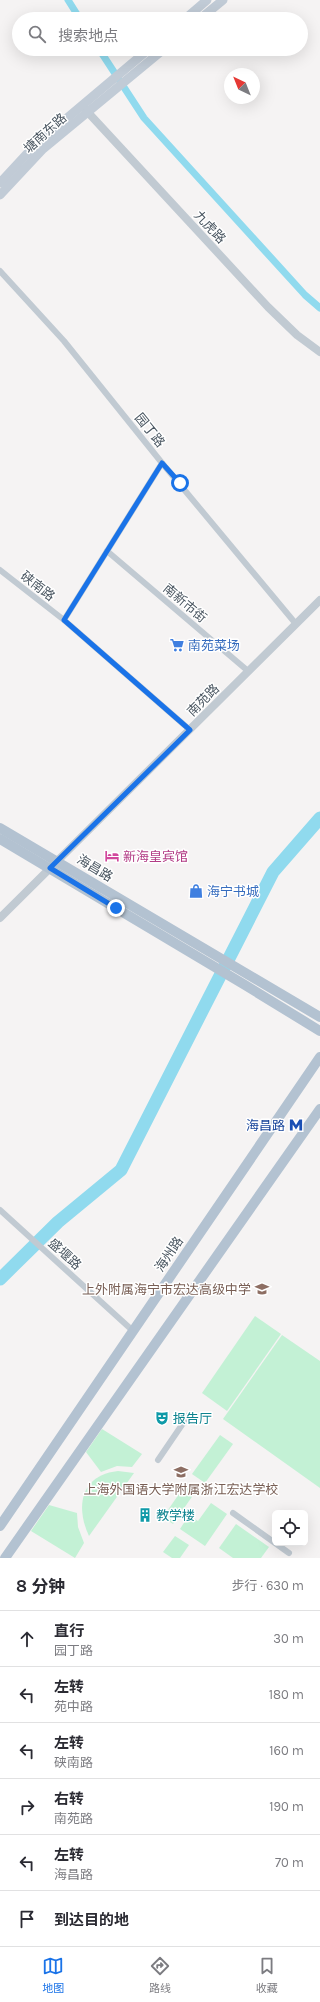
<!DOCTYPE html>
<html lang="zh">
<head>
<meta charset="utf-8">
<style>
  :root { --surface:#fff; --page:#f7f7f7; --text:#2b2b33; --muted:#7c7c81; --line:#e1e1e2; --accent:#1a73e8 }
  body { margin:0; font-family:Karla,"Noto Sans SC",sans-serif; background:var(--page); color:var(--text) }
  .controls { position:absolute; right:12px; bottom:12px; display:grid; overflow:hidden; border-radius:6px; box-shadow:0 4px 16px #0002 }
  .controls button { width:36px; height:36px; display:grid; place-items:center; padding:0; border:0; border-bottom:1px solid var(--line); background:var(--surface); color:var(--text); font:20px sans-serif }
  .compass { position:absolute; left:224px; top:68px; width:36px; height:36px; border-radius:50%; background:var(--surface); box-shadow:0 4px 16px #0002; rotate:317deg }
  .stop { position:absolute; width:12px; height:12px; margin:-9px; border:3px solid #1a73e8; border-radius:50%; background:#fff }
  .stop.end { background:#1a73e8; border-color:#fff; box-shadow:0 1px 4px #0008 }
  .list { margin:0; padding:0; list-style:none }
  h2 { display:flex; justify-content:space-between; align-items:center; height:52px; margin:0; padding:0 16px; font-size:17px }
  h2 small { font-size:13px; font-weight:400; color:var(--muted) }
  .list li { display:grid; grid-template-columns:26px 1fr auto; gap:12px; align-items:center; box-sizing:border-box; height:56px; padding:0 16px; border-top:1px solid var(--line) }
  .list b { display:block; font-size:15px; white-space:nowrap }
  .list p { margin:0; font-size:13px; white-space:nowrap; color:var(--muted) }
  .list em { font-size:13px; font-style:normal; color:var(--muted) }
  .icon { flex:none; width:22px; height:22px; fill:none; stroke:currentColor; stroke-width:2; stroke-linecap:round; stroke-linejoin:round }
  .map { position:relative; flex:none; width:320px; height:1558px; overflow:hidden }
  .search { position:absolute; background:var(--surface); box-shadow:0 4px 16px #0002; left:12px; right:12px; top:12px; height:44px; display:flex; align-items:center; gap:10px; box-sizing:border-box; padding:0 14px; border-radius:22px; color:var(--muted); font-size:15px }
  .sheet { height:388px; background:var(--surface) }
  nav { display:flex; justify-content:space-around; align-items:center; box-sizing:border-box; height:56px; border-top:1px solid var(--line); background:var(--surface); font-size:11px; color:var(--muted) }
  nav a { display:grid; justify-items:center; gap:2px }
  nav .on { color:var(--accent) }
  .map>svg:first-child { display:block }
  .green { fill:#c3f1d5 }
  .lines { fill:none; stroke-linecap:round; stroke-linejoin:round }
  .canal { stroke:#90daee; stroke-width:7 }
  .river { stroke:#90daee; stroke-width:13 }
  .minor { stroke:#c1cad2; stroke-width:6 }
  .tertiary { stroke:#c1cad2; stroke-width:8 }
  .secondary { stroke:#c1cbd6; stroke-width:9 }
  .primary { stroke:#b3c2d1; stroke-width:10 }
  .route { stroke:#1a73e8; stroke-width:5 }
  .labels { text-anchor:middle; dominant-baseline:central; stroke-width:3; stroke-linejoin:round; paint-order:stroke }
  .street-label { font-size:13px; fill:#4a5661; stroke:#fff }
  .shop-label { font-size:13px; fill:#366cbe; stroke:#fff; text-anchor:start }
  .hotel-label { font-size:13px; fill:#b23c85; stroke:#fff; text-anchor:start }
  .transit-label { font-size:13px; fill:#164399; stroke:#fff; text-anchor:end }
  .education-label { font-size:13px; fill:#785e54; stroke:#fff; text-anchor:end }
  .culture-label { font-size:13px; fill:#0d838f; stroke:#fff; text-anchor:start }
</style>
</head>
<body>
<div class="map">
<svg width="320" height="1558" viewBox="0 0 320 1558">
  <rect width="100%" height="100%" fill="#f5f3f3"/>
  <g class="green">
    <polygon points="255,1316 281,1334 227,1411 202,1393"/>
    <polygon points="282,1335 320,1361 320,1488 223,1419"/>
    <polygon points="102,1429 142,1454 132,1467 117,1466 101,1472 86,1452"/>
    <polygon points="220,1435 233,1444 205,1483 192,1474"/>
    <path d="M118 1471 134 1473 89 1536C75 1506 81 1475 118 1471Z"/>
    <polygon points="186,1484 196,1491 173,1524 163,1517"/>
    <polygon points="211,1503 227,1514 205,1546 180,1529 189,1515 198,1521"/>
    <polygon points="49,1505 77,1513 78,1527 84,1543 75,1558 31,1531"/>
    <polygon points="236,1524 269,1547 261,1558 233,1558 219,1548"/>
    <polygon points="175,1536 189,1545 180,1558 172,1558 163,1552"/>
  </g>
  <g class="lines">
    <g class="canal">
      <polyline points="68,0 80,19"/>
      <polyline points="99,49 144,118 305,295 320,308"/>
    </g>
    <polyline class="river" points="0,1279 58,1222 121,1170 273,872 320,818"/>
    <g class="minor">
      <polyline points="0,271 64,341 162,463 296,624"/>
      <polyline points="107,551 248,671"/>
      <polyline points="0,570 64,620 190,730"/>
      <polyline points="64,620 162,463"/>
      <polyline points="0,1210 132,1330"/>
      <polyline points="158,1460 188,1416"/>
      <polyline points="233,1513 289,1553"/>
    </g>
    <g class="tertiary">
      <polyline points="83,107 268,307 297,335 320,352"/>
      <polyline points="0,918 320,600"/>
    </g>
    <g class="secondary">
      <polyline points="185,19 207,0"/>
      <polyline points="200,19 223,0"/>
      <polyline points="0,183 35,145 149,49"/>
      <polyline points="0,195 43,149 164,49"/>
    </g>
    <g class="primary">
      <polyline points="0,828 320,1017"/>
      <polyline points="0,839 245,985 320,1031"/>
      <polyline points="0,1526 320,1057"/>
      <polyline points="5,1558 320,1109"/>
    </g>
  </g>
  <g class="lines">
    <polyline class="route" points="116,908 50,868 190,730 64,620 162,463 180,483"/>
  </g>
  <defs>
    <symbol id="supermarket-bare" viewBox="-9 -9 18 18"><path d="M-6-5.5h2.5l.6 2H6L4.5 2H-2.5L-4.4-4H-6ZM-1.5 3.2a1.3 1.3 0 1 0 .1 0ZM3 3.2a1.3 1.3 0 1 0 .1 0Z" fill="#3f7fe0" stroke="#fff" stroke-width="2.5" paint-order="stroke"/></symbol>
    <symbol id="hotel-bare" viewBox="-9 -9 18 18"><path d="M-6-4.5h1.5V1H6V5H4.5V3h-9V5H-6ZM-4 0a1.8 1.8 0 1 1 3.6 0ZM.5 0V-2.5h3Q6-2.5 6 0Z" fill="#d1479c" stroke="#fff" stroke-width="2.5" paint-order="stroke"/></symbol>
    <symbol id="shop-bare" viewBox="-9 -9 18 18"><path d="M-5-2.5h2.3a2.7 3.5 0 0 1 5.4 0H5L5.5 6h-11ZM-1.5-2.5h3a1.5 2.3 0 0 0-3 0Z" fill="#3f7fe0" stroke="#fff" stroke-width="2.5" paint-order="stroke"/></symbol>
    <symbol id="metro-bare" viewBox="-9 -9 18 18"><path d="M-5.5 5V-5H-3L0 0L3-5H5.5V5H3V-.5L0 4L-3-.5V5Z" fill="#1a4fb4" stroke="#fff" stroke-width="2.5" paint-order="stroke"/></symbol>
    <symbol id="school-bare" viewBox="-9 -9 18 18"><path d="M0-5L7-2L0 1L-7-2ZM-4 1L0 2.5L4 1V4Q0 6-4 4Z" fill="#8d6e63" stroke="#fff" stroke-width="2.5" paint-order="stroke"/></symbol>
    <symbol id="theatre-bare" viewBox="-9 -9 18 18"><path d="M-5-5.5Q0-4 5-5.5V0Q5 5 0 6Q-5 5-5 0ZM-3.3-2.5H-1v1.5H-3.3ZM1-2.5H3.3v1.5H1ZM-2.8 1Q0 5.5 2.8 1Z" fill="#0f9aa8" stroke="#fff" stroke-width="2.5" paint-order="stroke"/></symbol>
    <symbol id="building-bare" viewBox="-9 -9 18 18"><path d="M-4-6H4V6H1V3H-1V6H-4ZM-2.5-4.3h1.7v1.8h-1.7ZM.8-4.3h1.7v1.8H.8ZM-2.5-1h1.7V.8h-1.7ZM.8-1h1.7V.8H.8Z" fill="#0f9aa8" stroke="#fff" stroke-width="2.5" paint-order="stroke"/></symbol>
  </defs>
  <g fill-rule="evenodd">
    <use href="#supermarket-bare" x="167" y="635" width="20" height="20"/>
    <use href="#hotel-bare" x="102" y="846" width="20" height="20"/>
    <use href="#shop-bare" x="186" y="881" width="20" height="20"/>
    <use href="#metro-bare" x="286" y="1115" width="20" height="20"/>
    <use href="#school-bare" x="252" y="1279" width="20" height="20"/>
    <use href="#theatre-bare" x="152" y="1408" width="20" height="20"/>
    <use href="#school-bare" x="171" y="1462" width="20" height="20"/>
    <use href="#building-bare" x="135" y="1505" width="20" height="20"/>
  </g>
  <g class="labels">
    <g class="street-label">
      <text transform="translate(45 133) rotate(-42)">塘南东路</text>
      <text transform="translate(210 227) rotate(47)">九虎路</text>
      <text transform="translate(150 430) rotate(51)">园丁路</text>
      <text transform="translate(38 586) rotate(38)">硖南路</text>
      <text transform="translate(185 603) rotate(40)">南新市街</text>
      <text transform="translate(203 700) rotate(-45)">南苑路</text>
      <text transform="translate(95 868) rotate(31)">海昌路</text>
      <text transform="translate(65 1254) rotate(42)">盛堰路</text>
      <text transform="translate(169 1254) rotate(-56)">海州路</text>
    </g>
    <g class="shop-label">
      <text x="188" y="645">南苑菜场</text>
      <text x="207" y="891">海宁书城</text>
    </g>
    <g class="hotel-label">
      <text x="123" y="856">新海皇宾馆</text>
    </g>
    <g class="transit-label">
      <text x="285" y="1125">海昌路</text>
    </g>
    <g class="education-label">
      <text x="251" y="1289">上外附属海宁市宏达高级中学</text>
      <text x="181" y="1489" text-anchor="middle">上海外国语大学附属浙江宏达学校</text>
    </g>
    <g class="culture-label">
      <text x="173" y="1418">报告厅</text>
      <text x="156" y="1515">教学楼</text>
    </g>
  </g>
</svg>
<div class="controls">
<button><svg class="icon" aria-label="locate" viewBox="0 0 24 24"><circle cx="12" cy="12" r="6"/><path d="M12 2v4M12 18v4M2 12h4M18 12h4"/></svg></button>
</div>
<svg class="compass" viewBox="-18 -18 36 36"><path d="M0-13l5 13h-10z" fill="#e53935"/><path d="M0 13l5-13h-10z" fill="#7c7c81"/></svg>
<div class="stop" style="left:180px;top:483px"></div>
<div class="stop end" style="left:116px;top:908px"></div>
<div class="search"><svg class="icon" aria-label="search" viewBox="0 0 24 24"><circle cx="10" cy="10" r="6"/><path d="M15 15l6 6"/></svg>搜索地点</div>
</div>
<section class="sheet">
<h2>8 分钟<small>步行 · 630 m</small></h2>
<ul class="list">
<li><svg class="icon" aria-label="ahead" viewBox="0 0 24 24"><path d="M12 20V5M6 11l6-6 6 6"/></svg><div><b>直行</b><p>园丁路</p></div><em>30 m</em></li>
<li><svg class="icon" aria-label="left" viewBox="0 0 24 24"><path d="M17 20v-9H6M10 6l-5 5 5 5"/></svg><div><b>左转</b><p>苑中路</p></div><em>180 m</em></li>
<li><svg class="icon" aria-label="left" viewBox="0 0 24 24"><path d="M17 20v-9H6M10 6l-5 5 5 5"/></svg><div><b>左转</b><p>硖南路</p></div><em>160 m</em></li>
<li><svg class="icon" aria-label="right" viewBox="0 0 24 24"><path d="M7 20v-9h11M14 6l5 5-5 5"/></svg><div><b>右转</b><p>南苑路</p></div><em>190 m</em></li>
<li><svg class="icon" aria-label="left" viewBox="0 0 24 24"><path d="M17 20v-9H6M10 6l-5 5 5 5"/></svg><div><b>左转</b><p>海昌路</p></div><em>70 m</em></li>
<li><svg class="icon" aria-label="arrive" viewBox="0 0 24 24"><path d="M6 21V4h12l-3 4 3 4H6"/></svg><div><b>到达目的地</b></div></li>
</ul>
</section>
<nav>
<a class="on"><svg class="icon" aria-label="map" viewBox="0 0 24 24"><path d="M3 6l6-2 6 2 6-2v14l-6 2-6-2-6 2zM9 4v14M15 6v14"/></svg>地图</a>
<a><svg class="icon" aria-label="directions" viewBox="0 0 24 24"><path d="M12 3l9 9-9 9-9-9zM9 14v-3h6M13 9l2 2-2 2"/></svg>路线</a>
<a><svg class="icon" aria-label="saved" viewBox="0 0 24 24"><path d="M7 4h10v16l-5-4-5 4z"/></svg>收藏</a>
</nav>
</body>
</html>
